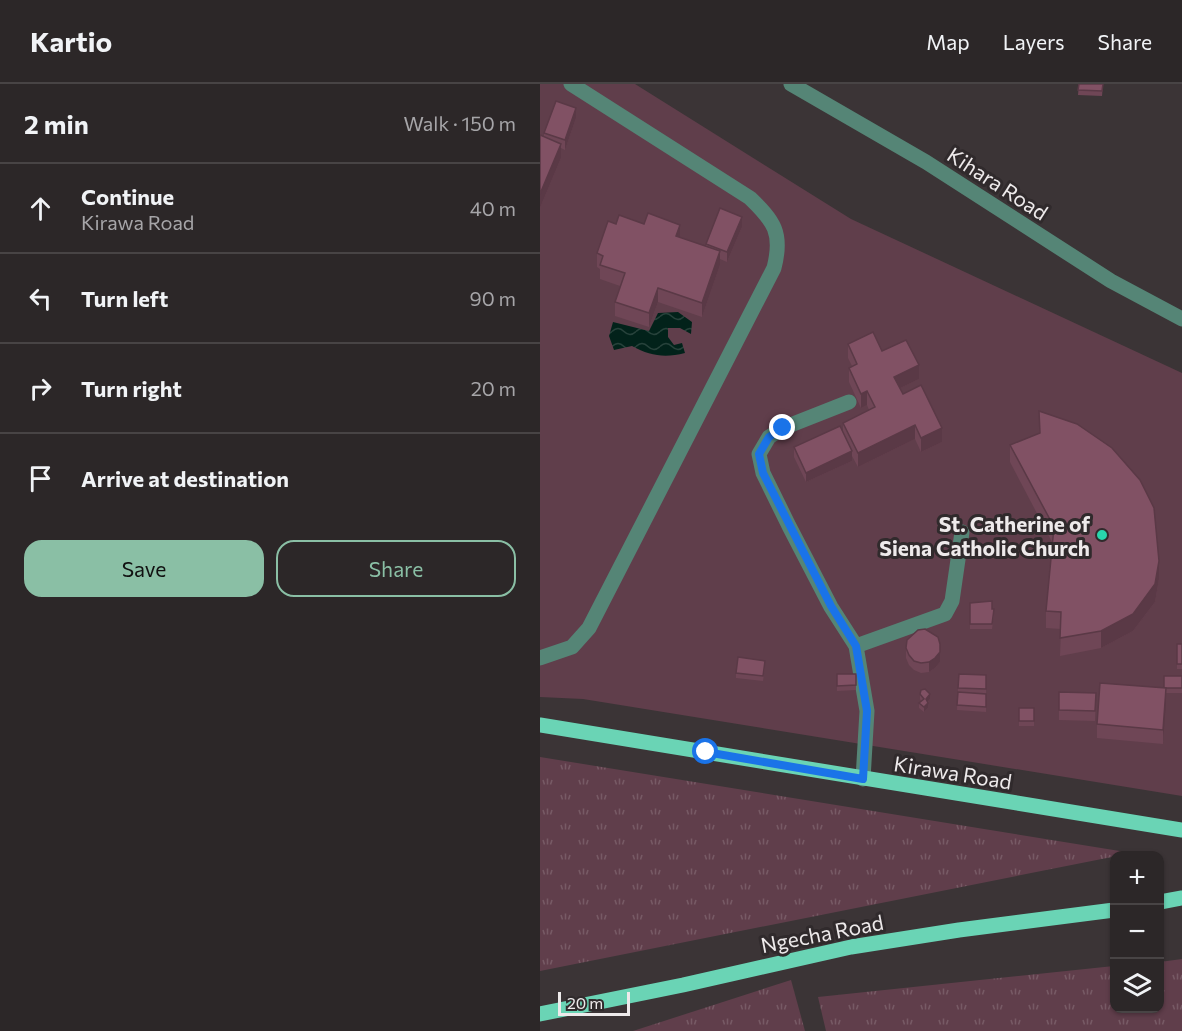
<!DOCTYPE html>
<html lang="en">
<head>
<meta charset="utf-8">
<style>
  :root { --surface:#2c2728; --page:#383334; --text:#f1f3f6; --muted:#a6a5a8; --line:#484445; --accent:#8abfa5 }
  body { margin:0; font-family:Commissioner,sans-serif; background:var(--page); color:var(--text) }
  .controls { position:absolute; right:18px; bottom:18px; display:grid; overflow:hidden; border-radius:12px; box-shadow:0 2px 4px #0004 }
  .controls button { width:54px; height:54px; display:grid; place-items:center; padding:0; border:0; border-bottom:2px solid var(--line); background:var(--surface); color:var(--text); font:30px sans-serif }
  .scale { position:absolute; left:18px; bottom:15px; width:72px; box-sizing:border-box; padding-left:6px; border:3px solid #eeeaeb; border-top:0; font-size:16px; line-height:21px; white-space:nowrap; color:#eeeaeb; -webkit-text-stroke:4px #302a2c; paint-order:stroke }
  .stop { position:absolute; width:18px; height:18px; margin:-14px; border:4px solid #1a73e8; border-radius:50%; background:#fff }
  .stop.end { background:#1a73e8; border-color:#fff; box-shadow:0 2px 6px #0008 }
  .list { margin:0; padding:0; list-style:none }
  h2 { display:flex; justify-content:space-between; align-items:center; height:78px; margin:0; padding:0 24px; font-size:26px }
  h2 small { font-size:20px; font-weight:400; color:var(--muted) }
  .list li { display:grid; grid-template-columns:39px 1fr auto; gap:18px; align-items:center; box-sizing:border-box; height:90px; padding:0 24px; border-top:2px solid var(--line) }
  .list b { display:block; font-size:22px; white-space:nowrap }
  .list p { margin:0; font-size:20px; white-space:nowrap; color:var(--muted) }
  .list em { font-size:20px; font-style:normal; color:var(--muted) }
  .actions { display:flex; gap:12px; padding:18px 24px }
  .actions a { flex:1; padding:14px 0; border:2px solid var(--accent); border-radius:18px; text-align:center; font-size:21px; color:var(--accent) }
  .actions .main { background:var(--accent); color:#111 }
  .icon { flex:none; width:33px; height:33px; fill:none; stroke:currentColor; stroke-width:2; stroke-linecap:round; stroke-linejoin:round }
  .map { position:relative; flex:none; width:642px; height:947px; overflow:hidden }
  header { display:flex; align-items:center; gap:36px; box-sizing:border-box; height:84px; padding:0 30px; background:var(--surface); border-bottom:2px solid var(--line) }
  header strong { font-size:28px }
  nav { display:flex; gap:33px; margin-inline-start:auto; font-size:21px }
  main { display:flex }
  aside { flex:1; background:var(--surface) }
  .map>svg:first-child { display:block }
  .grass { fill:url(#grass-tufts) }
  .garden { fill:#603e4b }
  .water { fill:url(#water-waves) }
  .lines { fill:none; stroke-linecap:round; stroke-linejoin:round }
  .minor { stroke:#558576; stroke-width:15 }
  .major { stroke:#6ad4b5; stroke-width:15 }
  .wall { fill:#6f4656 }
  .shaded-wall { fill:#5a3946 }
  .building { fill:#815164; stroke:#5a3946; stroke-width:1.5 }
  .route { stroke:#1a73e8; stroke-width:8 }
  .poi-dot { fill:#28d5ad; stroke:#302a2c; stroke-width:2 }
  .labels { text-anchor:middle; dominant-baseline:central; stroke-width:6; stroke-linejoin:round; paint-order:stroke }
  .street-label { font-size:21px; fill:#eeeaeb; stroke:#302a2c }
  .poi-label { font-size:21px; font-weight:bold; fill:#eeeaeb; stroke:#302a2c; text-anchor:end }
</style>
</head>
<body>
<header>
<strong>Kartio</strong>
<nav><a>Map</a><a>Layers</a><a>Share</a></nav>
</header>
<main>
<aside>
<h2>2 min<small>Walk · 150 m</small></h2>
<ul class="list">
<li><svg class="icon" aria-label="ahead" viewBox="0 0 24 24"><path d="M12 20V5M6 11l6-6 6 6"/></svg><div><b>Continue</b><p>Kirawa Road</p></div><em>40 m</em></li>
<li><svg class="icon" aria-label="left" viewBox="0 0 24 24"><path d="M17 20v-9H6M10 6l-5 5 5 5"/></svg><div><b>Turn left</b></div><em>90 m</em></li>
<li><svg class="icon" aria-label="right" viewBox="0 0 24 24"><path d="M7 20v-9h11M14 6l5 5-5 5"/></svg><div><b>Turn right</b></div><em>20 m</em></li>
<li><svg class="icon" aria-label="arrive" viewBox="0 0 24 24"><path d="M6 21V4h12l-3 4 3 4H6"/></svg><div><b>Arrive at destination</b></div></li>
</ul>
<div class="actions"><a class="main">Save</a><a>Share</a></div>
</aside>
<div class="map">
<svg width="642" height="947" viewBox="0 0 642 947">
  <defs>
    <pattern id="grass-tufts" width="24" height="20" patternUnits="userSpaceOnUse" patternTransform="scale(1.5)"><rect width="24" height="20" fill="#603e4b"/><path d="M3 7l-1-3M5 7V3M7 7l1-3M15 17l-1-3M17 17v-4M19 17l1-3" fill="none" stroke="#775a65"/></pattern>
    <pattern id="water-waves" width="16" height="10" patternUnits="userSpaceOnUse" patternTransform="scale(1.5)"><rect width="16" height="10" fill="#02221a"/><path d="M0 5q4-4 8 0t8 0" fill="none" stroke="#27423b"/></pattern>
  </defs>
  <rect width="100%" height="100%" fill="#3b3436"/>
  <g class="grass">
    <polygon points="0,673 592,769 0,887"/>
    <polygon points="642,875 642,947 286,947 278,913 574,882 574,924 620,924 620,878"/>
    <polygon points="251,896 265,947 93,947"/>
  </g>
  <polygon class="garden" points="0,0 95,0 311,135 642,289 642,712 43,615 0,613"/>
  <path class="water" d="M138 228 152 238 151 250 140 244H128V253L134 261 142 259 145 269C125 274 110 272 92 262L74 266 69 252 73 238 109 247 118 229Z"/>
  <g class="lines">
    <g class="minor">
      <polyline points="251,0 386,78 571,197 642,235"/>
      <polyline points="309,318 243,344 229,353 219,370 223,389 249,442 291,523 316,562 327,627 323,695"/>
      <polyline points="316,562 405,530 412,517 422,448"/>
      <path d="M0 574 32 563 49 544 234 184C243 149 234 137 210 114L31 0"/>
    </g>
    <g class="major">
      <polyline points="0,641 642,746"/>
      <polyline points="620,818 642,814"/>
      <polyline points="0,930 143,901 311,863 419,846 574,826"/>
    </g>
  </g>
  <g class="wall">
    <polygon points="539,0 563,0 562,12 538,11"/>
    <polygon points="36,34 25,66 21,64 21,74 0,124 0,51 4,53 4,49"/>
    <polygon points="76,140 104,140 166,162 166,160 202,143 187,178 180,175 180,181 162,233 118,218 109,243 75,232 75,218 80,202 60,195 60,185 57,183 57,169"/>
    <polygon points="308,260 342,267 379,295 360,304 363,310 402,358 381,368 375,355 318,383 312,372 312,377 266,398 254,373 254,363 303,348 303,339 329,326 327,321 321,324 309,298 309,284 312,282 308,274"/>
    <polygon points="499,327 619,495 615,518 593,547 561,564 520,572 521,545 506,544 506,527 512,458 470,378 470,361 499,350"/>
    <polygon points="430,519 452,525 454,530 452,545 430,545"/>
    <rect x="637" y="560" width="5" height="25"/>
    <polygon points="366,564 400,570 400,578 395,584 389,588 381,589 374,586 369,581 366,574"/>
    <polygon points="225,582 223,597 196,594 196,589"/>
    <polygon points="297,590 316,590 316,606 297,607"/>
    <polygon points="446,591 446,628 417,626 418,604"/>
    <polygon points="642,592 642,609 626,609 623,660 557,654 557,640 624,604"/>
    <polygon points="519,608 556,609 555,637 519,636"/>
    <polygon points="380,610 390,615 388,618 388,624 384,628 379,624 379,619 381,617 380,615"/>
    <rect x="479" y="624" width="15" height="18"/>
  </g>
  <g class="shaded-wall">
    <polygon points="36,24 36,34 25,66 25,56"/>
    <polygon points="21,60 21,74 0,124 0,110"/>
    <polygon points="202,133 202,143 187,178 187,168"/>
    <polygon points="140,141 140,155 136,152"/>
    <polygon points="180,167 180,181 162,233 162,219"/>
    <polygon points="118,204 118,218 109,243 109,229"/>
    <polygon points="379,281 379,295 354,307 354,293"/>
    <polygon points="327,307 327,321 321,324 321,310"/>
    <polygon points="375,341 375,355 318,383 318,369"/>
    <polygon points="402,344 402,358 381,368 381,354"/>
    <polygon points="312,367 312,377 266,398 266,389"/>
    <polygon points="619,477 619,495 615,518 593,547 561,564 561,547"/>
    <polygon points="400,560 400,578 395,584 389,588 389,578"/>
    <polygon points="626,604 626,618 623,660 623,646"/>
    <polygon points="390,610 390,615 386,620 386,615"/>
    <polygon points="388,619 388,624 384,628 384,623"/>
  </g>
  <g class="building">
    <polygon points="539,0 563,0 562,7 538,6"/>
    <polygon points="16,17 36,24 25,56 4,49"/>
    <polygon points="0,51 21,60 0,110"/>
    <polygon points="180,124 202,133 187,168 166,160"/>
    <polygon points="108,129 140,141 136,152 180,167 162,219 118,204 109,229 75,218 85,189 60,181 63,172 57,169 68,137 76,140 79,131 104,140"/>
    <polygon points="333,248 342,267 366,256 379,281 354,293 363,310 381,301 402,344 381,354 375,341 318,369 303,339 335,323 327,307 321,310 309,284 317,280 308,260"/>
    <polygon points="499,327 537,340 572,364 600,396 614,424 619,477 615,500 593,530 561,547 520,554 521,528 506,527 514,443 470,361 500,349"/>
    <polygon points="300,342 312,367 266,389 254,363"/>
    <polygon points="452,517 452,525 454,525 452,540 430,540 430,519"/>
    <polygon points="385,545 398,553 400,560 400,568 395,574 389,578 381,579 374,577 369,571 366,564 367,556 378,546"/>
    <rect x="637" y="560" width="5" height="20"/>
    <polygon points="198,573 225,577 223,592 196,589"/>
    <polygon points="297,590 316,590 316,601 297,602"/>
    <polygon points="419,590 446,591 446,605 418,604"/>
    <rect x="624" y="592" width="18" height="12"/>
    <polygon points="560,599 626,604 623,646 557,640"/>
    <polygon points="385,605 390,610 386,615 388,619 384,623 379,619 384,615 380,610 381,606"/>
    <polygon points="418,608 446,610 446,623 417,621"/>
    <polygon points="519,608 556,609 555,627 519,626"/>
    <rect x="479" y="624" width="15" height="13"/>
  </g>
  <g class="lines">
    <polyline class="route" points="166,668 323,695 327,627 316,562 291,522 223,389 219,370 229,353 243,344"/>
  </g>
  <circle class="poi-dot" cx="562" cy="451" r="6"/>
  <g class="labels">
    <g class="street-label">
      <text transform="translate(458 99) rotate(33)">Kihara Road</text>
      <text transform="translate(413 688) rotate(9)">Kirawa Road</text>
      <text transform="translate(282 849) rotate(-11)">Ngecha Road</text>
    </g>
    <g class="poi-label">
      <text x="550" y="439">St. Catherine of<tspan x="550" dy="24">Siena Catholic Church</tspan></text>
    </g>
  </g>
</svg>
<div class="controls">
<button>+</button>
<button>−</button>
<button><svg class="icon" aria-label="layers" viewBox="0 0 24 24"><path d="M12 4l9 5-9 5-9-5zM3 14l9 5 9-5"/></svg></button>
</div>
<div class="scale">20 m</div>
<div class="stop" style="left:166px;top:668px"></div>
<div class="stop end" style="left:243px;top:344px"></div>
</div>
</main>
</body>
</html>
